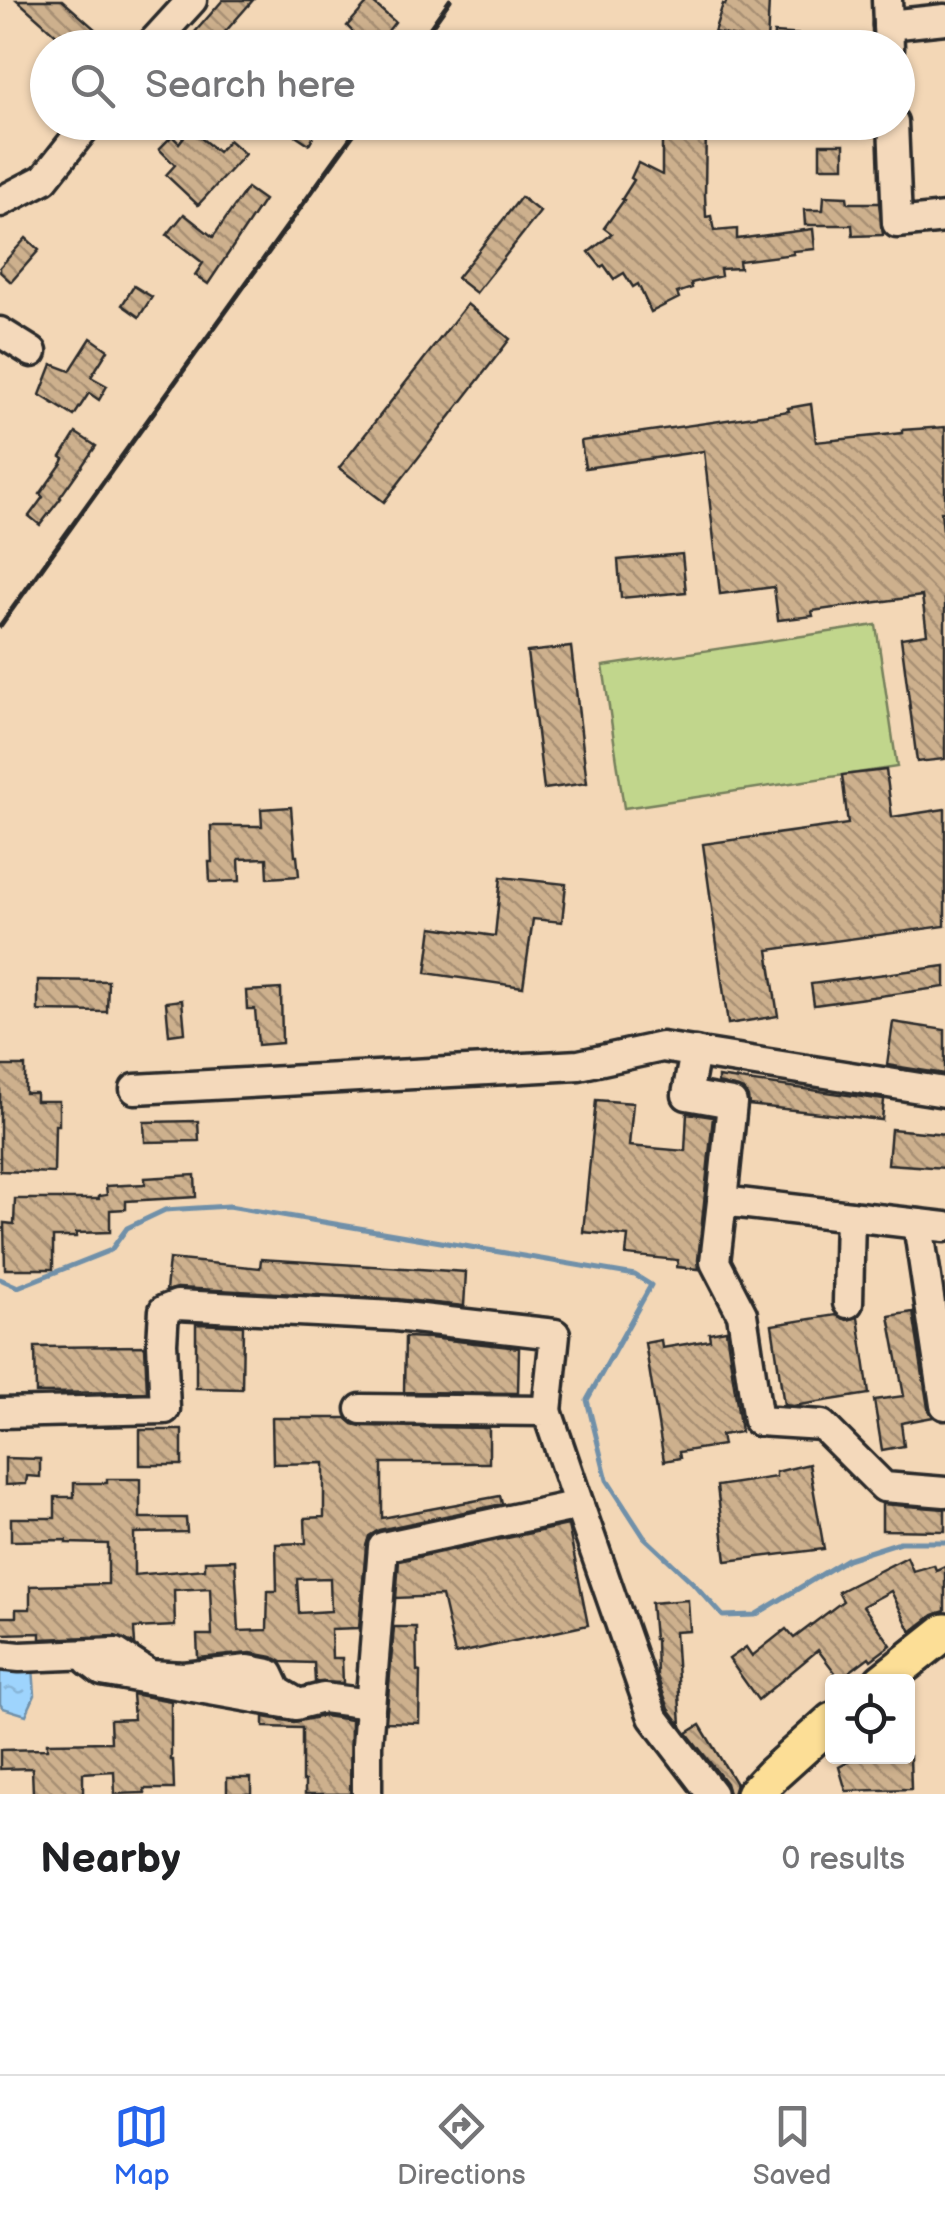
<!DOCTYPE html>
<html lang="en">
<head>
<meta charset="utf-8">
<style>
  :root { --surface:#fff; --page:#f6f6f6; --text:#202124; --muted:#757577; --line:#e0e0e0; --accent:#2563eb }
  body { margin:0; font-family:"Balsamiq Sans",sans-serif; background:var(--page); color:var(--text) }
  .controls { position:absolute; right:30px; bottom:30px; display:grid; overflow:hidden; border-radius:10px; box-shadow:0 2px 8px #0004 }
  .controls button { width:90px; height:90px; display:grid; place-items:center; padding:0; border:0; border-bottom:2px solid var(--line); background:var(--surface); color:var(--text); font:50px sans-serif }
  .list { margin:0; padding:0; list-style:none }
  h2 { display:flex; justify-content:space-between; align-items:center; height:130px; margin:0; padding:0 40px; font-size:42px }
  h2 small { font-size:32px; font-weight:400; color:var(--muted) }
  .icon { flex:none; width:55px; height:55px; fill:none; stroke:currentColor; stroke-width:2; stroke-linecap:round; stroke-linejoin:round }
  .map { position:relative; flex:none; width:945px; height:1794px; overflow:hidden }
  .search { position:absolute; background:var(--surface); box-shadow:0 2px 8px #0004; left:30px; right:30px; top:30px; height:110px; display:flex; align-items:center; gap:25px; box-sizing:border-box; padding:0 35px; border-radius:55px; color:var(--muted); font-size:38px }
  .sheet { height:280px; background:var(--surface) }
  nav { display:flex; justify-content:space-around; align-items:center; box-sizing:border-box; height:140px; border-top:2px solid var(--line); background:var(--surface); font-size:28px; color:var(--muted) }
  nav a { display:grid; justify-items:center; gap:5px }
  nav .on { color:var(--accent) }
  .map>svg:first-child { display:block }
  .green { fill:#c1d68c; stroke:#76805c; stroke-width:2.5 }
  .water { fill:url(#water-ripples); stroke:#7090a9; stroke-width:2.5 }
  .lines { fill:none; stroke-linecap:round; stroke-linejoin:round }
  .stream { stroke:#7090a9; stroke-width:5 }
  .building { fill:url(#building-back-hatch); stroke:#2b2b2b; stroke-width:2.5; fill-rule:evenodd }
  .minor-casing { stroke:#2b2b2b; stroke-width:35 }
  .major-casing { stroke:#2b2b2b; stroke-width:42 }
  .minor { stroke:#f4d9bb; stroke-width:28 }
  .major { stroke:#fcde96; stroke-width:35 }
  .rail { stroke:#2b2b2b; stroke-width:5 }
</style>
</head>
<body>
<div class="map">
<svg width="945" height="1794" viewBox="0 0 945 1794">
  <defs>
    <pattern id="water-ripples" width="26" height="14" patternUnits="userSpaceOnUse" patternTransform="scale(2.5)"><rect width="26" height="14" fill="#9ed4fd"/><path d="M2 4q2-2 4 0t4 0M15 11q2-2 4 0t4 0" fill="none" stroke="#88b6d9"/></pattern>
    <pattern id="building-back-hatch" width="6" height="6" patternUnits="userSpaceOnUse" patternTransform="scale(2.5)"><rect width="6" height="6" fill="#cdb08d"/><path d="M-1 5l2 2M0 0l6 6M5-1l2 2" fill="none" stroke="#a78f73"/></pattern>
  </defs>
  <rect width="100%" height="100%" fill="#f3d7b6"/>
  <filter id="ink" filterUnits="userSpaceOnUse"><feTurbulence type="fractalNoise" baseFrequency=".01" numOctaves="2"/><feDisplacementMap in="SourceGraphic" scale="20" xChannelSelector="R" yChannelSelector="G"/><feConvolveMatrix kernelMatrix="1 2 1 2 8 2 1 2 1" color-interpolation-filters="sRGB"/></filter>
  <g filter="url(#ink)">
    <polygon class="green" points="876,625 897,767 624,808 603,666"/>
    <polygon class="water" points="33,1667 35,1695 26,1715 3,1708 0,1704 0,1668"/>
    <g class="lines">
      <polyline class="stream" points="0,1279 18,1287 111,1250 127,1228 165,1210 229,1206 635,1275 651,1285 587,1400 607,1480 644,1537 693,1583 723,1616 755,1615 847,1559 900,1542 945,1542"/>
    </g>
    <g class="building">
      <polygon points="17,0 62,0 104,37 94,48 71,48"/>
      <polygon points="223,0 253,0 211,48 181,48"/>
      <polygon points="370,0 395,22 375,48 345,48 356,35 347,26"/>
      <polygon points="727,0 769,0 767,44 714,32 723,4 725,5"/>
      <polygon points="774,33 821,36 821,48 773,48"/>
      <polygon points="297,122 322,122 309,144 291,132"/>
      <polygon points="706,122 705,195 706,217 711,216 714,231 737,229 737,239 813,229 815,249 793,251 794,254 739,261 740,268 720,269 721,276 691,283 692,288 677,293 679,298 651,312 638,284 633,287 624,273 614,279 604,265 601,267 589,252 612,234 604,228 624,200 622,199 634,180 631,178 638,163 662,175 662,123"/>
      <polygon points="190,129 218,152 229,140 245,154 198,205 166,175 175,165 159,149 172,136 179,143"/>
      <rect x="820" y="144" width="24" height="23"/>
      <polygon points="247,188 264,200 208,284 195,275 203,263 167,235 184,214 213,237"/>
      <polygon points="824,196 847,197 848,203 879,203 883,235 853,236 852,225 805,225 804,210 823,210"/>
      <polygon points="521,197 540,212 476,293 457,278"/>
      <polygon points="26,238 39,250 11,282 0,272 0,267"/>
      <polygon points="134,286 152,297 139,317 122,305"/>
      <polygon points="467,304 510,339 384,502 339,468"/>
      <polygon points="91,338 108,350 91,377 107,386 99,400 89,393 74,416 40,395 52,364 70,371"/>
      <polygon points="811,404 816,442 902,433 902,430 945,427 945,512 941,512 945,548 945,759 917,762 901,638 927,634 922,596 812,611 813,616 778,620 774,587 720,594 704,451 585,468 581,441 789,411 788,408"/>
      <polygon points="76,433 96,446 60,497 61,498 40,525 29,516 43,497 40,494 62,463 64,459 61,457"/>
      <polygon points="682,554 686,592 621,598 618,560"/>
      <polygon points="571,647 587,783 544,789 527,652"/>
      <polygon points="886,770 892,817 945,809 945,926 768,950 778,1016 728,1024 703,844 848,824 842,775"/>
      <polygon points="291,807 295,856 297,856 299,876 268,878 267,858 239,859 240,881 210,882 209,862 212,862 211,826 262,826 261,809"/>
      <polygon points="501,877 566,884 562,922 533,919 523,987 426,973 432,927 495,936"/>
      <polygon points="945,966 945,987 814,1005 811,984"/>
      <polygon points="38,980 108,981 107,1012 38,1011"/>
      <polygon points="281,989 282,1043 258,1045 255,1009 247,1009 246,991"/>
      <polygon points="182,1000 185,1033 169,1035 166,1002"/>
      <polygon points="893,1022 945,1030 945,1074 887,1065"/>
      <polygon points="0,1066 25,1066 25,1093 36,1093 36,1101 59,1101 59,1125 55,1125 54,1173 0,1171"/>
      <polygon points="718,1077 884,1100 882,1120 749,1105 748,1097 744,1090 718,1083"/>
      <polygon points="596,1100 633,1103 629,1146 685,1151 687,1113 713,1117 698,1260 699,1269 677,1267 678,1260 626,1255 628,1236 583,1232"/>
      <polygon points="198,1121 199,1141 145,1142 144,1122"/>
      <polygon points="891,1129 945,1134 945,1168 888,1164"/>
      <polygon points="195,1175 196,1197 126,1201 126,1209 110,1210 110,1232 76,1233 76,1237 53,1237 53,1269 5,1269 4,1223 14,1224 15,1199 99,1199 99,1196 107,1195 106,1186 145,1184 145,1178"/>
      <polygon points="169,1259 260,1268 261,1259 466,1272 464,1306 396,1299 178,1288 166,1291"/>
      <polygon points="913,1312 928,1408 933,1417 901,1423 904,1446 882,1450 874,1400 904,1396 889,1316"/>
      <polygon points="836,1315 847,1320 858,1317 869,1394 793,1406 784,1405 772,1325"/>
      <polygon points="196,1324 243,1326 242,1389 196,1388"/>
      <polygon points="726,1330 741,1432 721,1435 723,1445 679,1452 680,1458 664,1461 645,1343 661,1340 662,1348 710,1340 709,1333"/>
      <polygon points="405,1337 430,1338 519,1348 518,1393 404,1392"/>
      <polygon points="145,1346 147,1392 36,1393 35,1347"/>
      <path d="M272 1418H346L353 1424 361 1426 489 1428V1463H382V1518L500 1496 502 1504 379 1530 369 1536 366 1546 359 1628 331 1629 332 1658H342L343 1683 315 1682 314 1663 282 1662 272 1657 251 1653 198 1658 197 1635H212L210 1588 174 1590 175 1626 134 1628 135 1644 115 1636 40 1639V1633L0 1634V1617H16V1609H30V1586L108 1584V1544L66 1543V1540L11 1541V1518H55V1497H74V1483H107V1479H140V1518H186L187 1532 134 1533V1575L205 1569V1561L235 1560 239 1631 267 1630 268 1591H277L276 1544 306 1543 305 1518 324 1517V1463L273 1464ZM330 1578 331 1611 299 1613 297 1579Z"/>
      <rect x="140" y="1430" width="42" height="35"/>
      <polygon points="5,1458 40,1459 40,1477 27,1476 26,1484 5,1485"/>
      <polygon points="809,1464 824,1549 726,1561 717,1486 776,1477 776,1472"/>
      <polygon points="882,1504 945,1509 945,1531 882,1530"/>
      <polygon points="568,1525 588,1625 455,1654 442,1596 396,1598 399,1561"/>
      <polygon points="907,1557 913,1571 934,1565 936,1570 945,1566 945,1611 933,1615 911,1632 891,1591 863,1606 891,1645 871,1660 869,1657 840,1679 818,1650 758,1700 729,1659 746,1647 752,1656 786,1629 794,1638 843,1601 838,1592"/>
      <polygon points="688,1600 690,1631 675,1632 681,1725 669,1709 657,1676 656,1639 654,1639 651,1603"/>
      <polygon points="394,1627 416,1627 417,1671 420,1672 419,1723 386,1722"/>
      <polygon points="132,1694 171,1701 171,1760 173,1760 174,1789 144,1789 145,1793 115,1794 114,1771 83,1773 83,1794 33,1794 32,1768 0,1769 0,1750 47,1749 47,1743 111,1742 110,1720 134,1719"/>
      <polygon points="324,1716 351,1720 350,1794 305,1794 305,1781 302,1781 302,1728 264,1727 264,1717 294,1722"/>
      <polygon points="700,1725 736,1784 733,1794 729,1794 726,1783 687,1733"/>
      <polygon points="860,1756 910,1756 911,1789 846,1791 839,1767"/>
      <rect x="227" y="1778" width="24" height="16"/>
    </g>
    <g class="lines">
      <defs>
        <g id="minor">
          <polyline points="887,0 889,48"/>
          <polyline points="888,25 945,19"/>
          <polyline points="148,48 192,0"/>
          <polyline points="893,122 897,223 945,218"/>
          <polyline points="0,202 44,179 89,122"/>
          <polyline points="0,332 32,352"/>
          <polyline points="695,1052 687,1095 732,1103 722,1201 945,1227"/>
          <polyline points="135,1089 579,1065 662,1047 945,1092"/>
          <polyline points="722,1201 715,1262 742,1314 758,1421 822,1425 884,1487 945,1492"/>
          <polyline points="918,1224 945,1405"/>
          <polyline points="848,1303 850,1216"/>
          <polyline points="361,1409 547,1411 579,1505"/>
          <polyline points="0,1413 165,1409 162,1343 164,1310 177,1305 395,1316 555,1334 547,1411"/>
          <polyline points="0,1655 20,1657 116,1653 150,1675 184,1677 248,1670 269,1674 277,1691 299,1704 323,1698 370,1704"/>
          <polyline points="89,1661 102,1671 296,1705"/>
          <polyline points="367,1794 367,1745 383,1547 579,1505 653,1717 712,1794"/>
        </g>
        <g id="major">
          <polyline points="882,1682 945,1632"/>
          <polyline points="754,1794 772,1775 832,1721"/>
        </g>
      </defs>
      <use href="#minor" class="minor-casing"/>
      <use href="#major" class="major-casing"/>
      <use href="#minor" class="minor"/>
      <use href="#major" class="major"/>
      <g class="rail">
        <polyline points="416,48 450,0"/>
        <polyline points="0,626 362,122"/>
      </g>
    </g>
  </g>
</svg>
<div class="controls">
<button><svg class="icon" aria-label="locate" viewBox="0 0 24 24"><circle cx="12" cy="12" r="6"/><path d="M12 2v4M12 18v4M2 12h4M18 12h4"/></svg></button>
</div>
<div class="search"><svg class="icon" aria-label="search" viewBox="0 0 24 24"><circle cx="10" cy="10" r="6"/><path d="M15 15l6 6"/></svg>Search here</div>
</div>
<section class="sheet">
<h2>Nearby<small>0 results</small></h2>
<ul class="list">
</ul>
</section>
<nav>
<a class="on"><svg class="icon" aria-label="map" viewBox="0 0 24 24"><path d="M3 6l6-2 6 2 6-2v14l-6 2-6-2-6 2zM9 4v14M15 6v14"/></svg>Map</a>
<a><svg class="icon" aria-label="directions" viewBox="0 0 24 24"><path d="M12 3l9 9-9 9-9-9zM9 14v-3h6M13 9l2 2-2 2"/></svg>Directions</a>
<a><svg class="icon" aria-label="saved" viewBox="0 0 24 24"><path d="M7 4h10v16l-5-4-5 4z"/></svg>Saved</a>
</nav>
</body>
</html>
